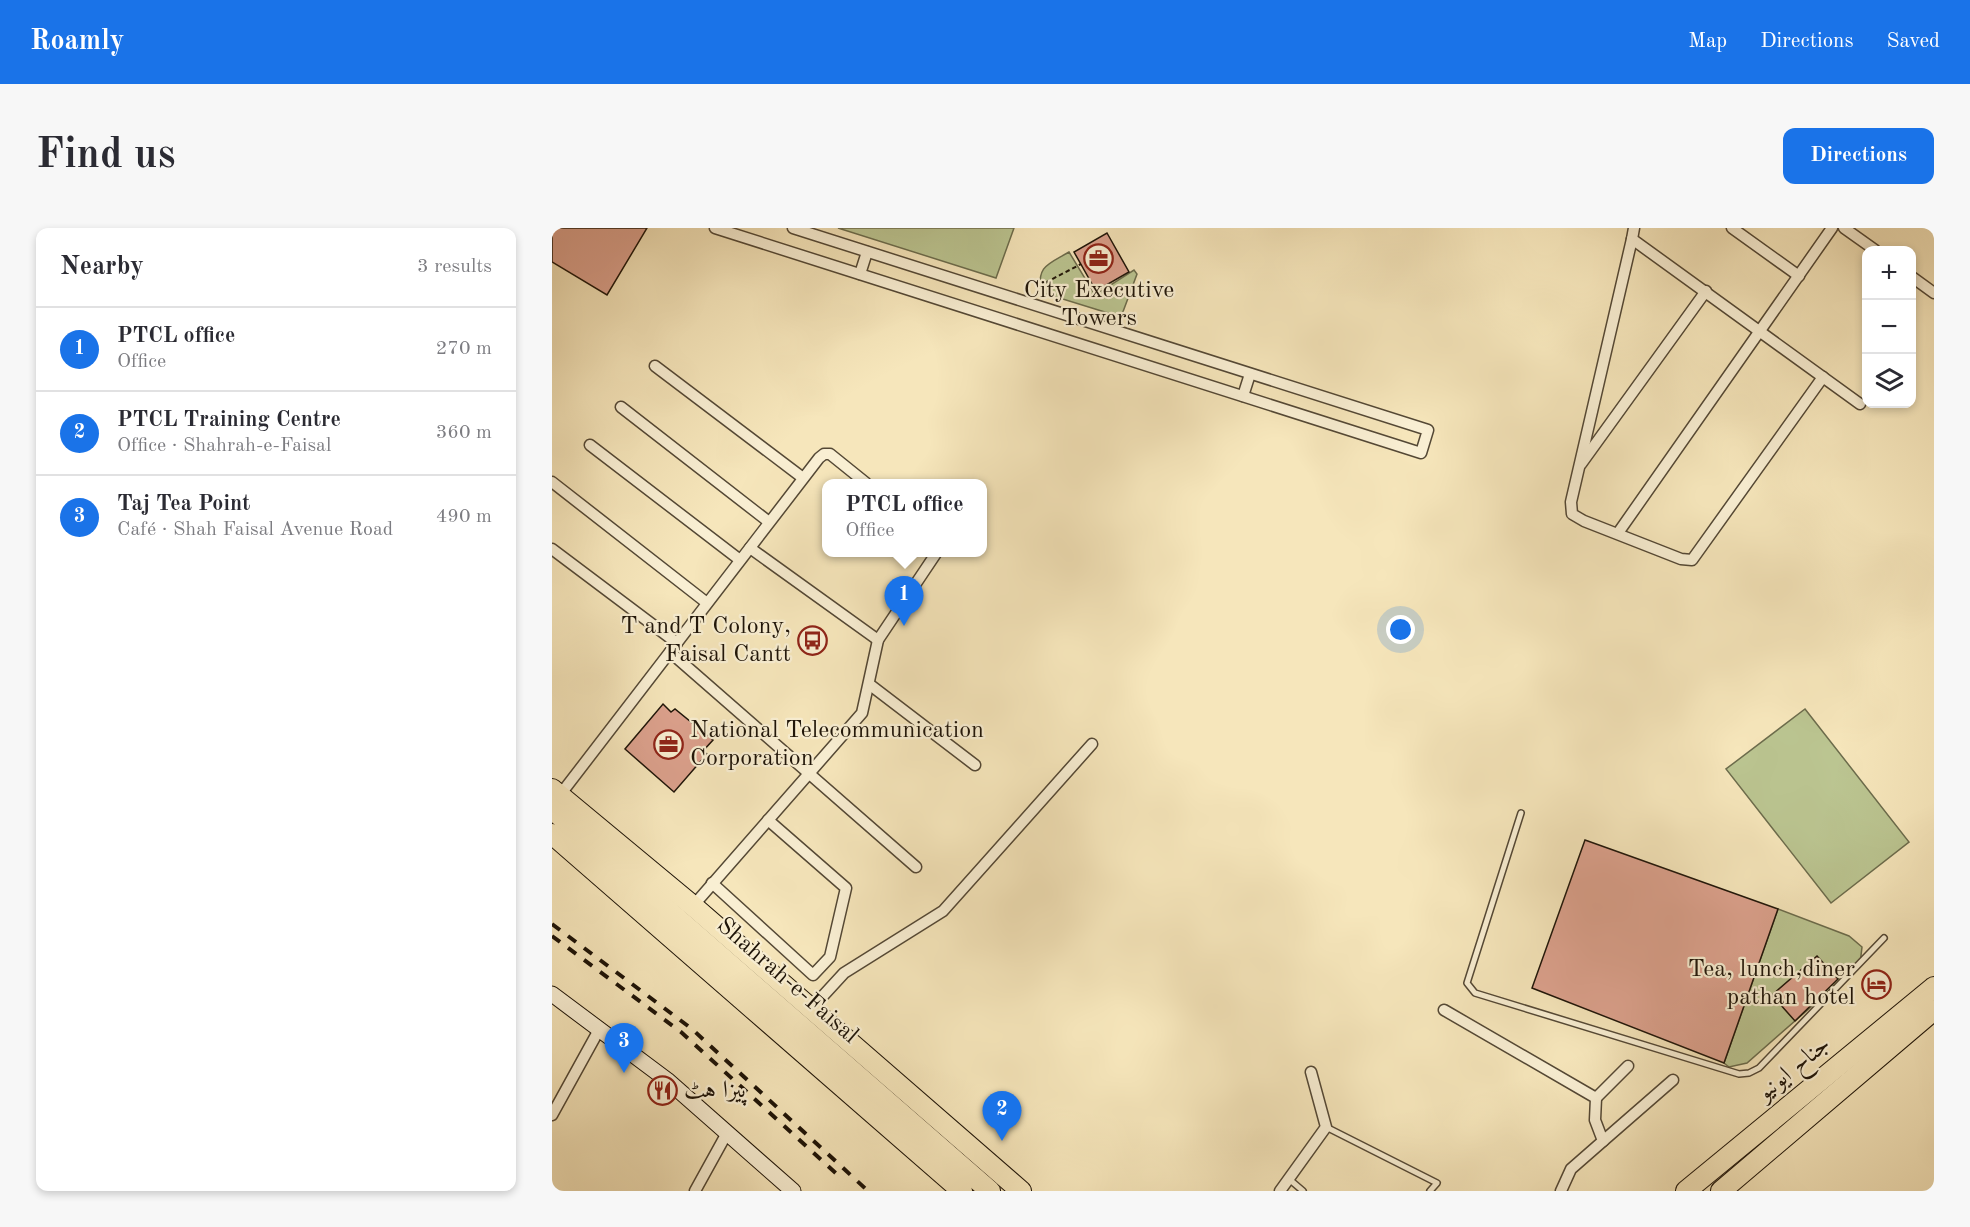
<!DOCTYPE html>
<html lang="en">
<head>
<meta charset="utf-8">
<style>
  :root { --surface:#fff; --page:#f7f7f7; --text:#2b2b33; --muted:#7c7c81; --line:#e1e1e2; --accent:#1a73e8 }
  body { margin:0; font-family:"Old Standard TT",Amiri,serif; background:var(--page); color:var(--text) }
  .controls { position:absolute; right:18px; top:18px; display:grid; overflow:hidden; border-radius:12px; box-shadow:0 3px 9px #0003 }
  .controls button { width:54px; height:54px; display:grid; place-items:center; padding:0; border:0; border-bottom:2px solid var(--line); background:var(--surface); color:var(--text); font:30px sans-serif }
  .you { position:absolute; left:849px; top:402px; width:21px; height:21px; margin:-15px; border:4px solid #fff; border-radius:50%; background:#1a73e8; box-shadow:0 0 0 9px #1a73e833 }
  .badge { display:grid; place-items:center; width:39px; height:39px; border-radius:50%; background:var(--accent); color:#fff; font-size:20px; font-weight:700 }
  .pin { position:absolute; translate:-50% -50px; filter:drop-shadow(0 2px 3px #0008) }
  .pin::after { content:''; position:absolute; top:32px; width:21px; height:18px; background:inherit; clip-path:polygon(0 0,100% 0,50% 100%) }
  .popup { position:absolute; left:270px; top:251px; width:165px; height:78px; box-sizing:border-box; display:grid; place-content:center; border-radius:12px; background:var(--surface); filter:drop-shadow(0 2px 4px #0005); font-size:20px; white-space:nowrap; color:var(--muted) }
  .popup b { font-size:22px; color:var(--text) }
  .popup::after { content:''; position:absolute; left:50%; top:100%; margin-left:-12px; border:12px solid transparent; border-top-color:var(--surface) }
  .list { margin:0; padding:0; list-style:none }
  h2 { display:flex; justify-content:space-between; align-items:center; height:78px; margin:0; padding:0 24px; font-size:26px }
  h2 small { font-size:20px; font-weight:400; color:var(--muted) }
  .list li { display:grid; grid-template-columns:39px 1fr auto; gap:18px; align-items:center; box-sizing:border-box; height:84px; padding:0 24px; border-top:2px solid var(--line) }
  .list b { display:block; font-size:22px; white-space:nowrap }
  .list p { margin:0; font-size:20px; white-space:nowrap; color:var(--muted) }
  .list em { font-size:20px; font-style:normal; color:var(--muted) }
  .icon { flex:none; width:33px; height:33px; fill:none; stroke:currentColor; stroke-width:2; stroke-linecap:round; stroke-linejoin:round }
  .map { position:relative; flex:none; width:1382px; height:963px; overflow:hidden; border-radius:12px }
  header { display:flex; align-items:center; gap:36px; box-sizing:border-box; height:84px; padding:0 30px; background:var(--accent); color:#fff }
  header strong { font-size:28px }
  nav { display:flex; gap:33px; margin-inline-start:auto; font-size:21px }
  .intro { display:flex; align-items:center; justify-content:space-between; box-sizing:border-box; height:144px; padding:0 36px }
  h1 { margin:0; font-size:42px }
  .button { padding:15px 27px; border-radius:12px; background:var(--accent); color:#fff; font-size:21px; font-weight:700 }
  main { display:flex; gap:36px; padding:0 36px }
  aside { flex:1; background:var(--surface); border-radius:12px; box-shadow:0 3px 9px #0003 }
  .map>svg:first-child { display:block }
  .green { fill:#bbc591; stroke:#6c6c4c; stroke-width:1.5 }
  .building { fill:#dca18d; stroke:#1e1408; stroke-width:1.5 }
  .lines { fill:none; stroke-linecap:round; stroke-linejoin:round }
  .lane-casing { stroke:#544835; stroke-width:8 }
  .street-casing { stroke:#544835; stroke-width:13 }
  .secondary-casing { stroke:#1e1408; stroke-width:17 }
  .highway-casing { stroke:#1e1408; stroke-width:22 }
  .path { stroke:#1e1408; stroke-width:2; stroke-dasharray:4.5 3; stroke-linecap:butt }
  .lane { stroke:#f9efd3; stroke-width:5 }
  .street { stroke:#f9efd3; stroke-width:10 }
  .secondary { stroke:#f9efd3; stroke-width:15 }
  .highway { stroke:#f6e6bb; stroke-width:20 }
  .rail { stroke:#1e1408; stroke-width:4; stroke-dasharray:10 10; stroke-linecap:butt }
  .labels { text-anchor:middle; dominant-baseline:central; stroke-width:4.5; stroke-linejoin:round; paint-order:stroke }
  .poi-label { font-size:24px; fill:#1e1408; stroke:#f9efd3; text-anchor:end }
  .street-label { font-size:24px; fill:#1e1408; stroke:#f9efd3 }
</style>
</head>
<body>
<header>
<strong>Roamly</strong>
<nav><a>Map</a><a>Directions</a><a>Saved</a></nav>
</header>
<div class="intro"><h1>Find us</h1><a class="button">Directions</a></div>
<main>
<aside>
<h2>Nearby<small>3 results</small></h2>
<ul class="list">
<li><span class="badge">1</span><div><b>PTCL office</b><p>Office</p></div><em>270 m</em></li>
<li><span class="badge">2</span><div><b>PTCL Training Centre</b><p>Office · Shahrah-e-Faisal</p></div><em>360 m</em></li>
<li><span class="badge">3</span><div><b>Taj Tea Point</b><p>Café · Shah Faisal Avenue Road</p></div><em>490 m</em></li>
</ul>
</aside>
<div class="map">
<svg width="1382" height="963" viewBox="0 0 1382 963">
  <rect width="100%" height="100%" fill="#f6e6bb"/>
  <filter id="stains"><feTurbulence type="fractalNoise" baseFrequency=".00333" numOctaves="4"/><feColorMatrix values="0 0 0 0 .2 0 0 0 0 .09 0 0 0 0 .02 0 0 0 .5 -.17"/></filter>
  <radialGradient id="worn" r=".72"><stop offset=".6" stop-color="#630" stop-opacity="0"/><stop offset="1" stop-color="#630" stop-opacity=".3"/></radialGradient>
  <g class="green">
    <polygon points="286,0 462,0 444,50"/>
    <path d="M517 24 543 67 582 42 585 46 569 89 488 64C486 37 495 37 517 24Z"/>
    <polygon points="1253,481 1357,614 1279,675 1174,541"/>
    <polygon points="1226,681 1297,708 1310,719 1308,736 1195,835 1177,839 1172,835"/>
  </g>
  <g class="building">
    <polygon points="0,0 95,0 55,67 0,34"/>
    <polygon points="555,5 577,44 544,63 522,24"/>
    <polygon points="111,476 119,484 123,481 161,512 151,523 155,526 122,564 73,521"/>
    <polygon points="1033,612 1226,681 1172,835 980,760"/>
    <polygon points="1265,728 1286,751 1243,793 1220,767"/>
  </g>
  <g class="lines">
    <defs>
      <g id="lane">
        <polyline points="969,585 915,755 923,765 1187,846 1197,845 1207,840 1332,710"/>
        <polyline points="774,899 885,955 878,963"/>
        <polyline points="737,951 751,963"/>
      </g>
      <g id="street">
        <polyline points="163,0 869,225 876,202 241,0"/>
        <polyline points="1082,0 1080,11 1308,176"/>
        <polyline points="1180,0 1247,48"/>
        <polyline points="1292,0 1323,22"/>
        <polyline points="1080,11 1019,274 1020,286 1032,293 1129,331 1140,332 1271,149"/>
        <polyline points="308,46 315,24"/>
        <polyline points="1360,49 1382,65"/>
        <polyline points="103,138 251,250"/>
        <polyline points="691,168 698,146"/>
        <polyline points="69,179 217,294"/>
        <polyline points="38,217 188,332"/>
        <polyline points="1029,236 1154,63"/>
        <polyline points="0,254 155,375"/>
        <polyline points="1066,305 1280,0"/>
        <polyline points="198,320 326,412"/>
        <polyline points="0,321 125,415"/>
        <polyline points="118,424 364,639"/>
        <polyline points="317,456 423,537"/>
        <polyline points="8,567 267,230 272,226 278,226 314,255"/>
        <polyline points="160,655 261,747 278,729 294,660 216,592"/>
        <polyline points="141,678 310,485 326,412 385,324"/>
        <polyline points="258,782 292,745 391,683 540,516"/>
        <polyline points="892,782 1044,870 1043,892 1051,913 1019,941 1009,963"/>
        <polyline points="1044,870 1076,838"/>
        <polyline points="0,887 48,800"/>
        <polyline points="1051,913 1121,852"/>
        <polyline points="143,963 175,905"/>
        <polyline points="728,963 774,899 759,844"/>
      </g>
      <polyline id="secondary" points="0,766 115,852 241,963"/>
      <g id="highway">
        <polyline points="0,561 141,678 469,963"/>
        <polyline points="0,581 438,963"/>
        <polyline points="0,606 410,963"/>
        <polyline points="1134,963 1382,759"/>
        <polyline points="1169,963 1382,782"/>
      </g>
    </defs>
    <use href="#lane" class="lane-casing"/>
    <use href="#street" class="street-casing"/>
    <use href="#secondary" class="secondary-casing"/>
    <use href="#highway" class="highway-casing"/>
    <polyline class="path" points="487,58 529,36"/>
    <use href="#lane" class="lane"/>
    <use href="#street" class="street"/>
    <use href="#secondary" class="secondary"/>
    <use href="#highway" class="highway"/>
    <g class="rail">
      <polyline points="0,696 140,801 316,963"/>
      <polyline points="0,708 129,804 287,948"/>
    </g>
  </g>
  <defs>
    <symbol id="office-ring" viewBox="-11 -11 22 22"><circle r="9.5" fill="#f9efd3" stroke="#8f2418" stroke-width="1.5"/><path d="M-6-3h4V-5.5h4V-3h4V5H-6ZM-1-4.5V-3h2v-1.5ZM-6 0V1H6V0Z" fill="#8f2418"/></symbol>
    <symbol id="bus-ring" viewBox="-11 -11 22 22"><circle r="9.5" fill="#f9efd3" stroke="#8f2418" stroke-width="1.5"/><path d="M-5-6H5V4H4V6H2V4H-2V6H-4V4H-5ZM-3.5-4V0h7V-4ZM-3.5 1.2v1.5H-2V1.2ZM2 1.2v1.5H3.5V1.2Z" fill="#8f2418"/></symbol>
    <symbol id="hotel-ring" viewBox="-11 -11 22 22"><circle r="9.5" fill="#f9efd3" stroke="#8f2418" stroke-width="1.5"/><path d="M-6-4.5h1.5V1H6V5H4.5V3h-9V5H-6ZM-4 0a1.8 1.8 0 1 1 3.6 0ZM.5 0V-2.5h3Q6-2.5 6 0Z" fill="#8f2418"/></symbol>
    <symbol id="restaurant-ring" viewBox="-11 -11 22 22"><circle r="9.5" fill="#f9efd3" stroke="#8f2418" stroke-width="1.5"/><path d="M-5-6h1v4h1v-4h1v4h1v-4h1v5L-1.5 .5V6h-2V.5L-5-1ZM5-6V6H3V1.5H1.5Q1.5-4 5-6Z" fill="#8f2418"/></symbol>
  </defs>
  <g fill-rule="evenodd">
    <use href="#office-ring" x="530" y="14" width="33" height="33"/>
    <use href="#bus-ring" x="244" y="396" width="33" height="33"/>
    <use href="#office-ring" x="100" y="500" width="33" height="33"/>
    <use href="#hotel-ring" x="1308" y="740" width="33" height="33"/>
    <use href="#restaurant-ring" x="94" y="846" width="33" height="33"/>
  </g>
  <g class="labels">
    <g class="poi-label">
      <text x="547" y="63" text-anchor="middle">City Executive<tspan x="547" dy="28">Towers</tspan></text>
      <text x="239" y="399">T and T Colony,<tspan x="239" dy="28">Faisal Cantt</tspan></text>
      <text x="138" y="503" text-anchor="start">National Telecommunication<tspan x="138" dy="28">Corporation</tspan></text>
      <text x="1303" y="742">Tea, lunch,diner<tspan x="1303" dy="28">pathan hotel</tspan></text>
      <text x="132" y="863" text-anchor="start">پیزا ہٹ</text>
    </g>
    <g class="street-label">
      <text transform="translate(235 753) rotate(41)">Shahrah-e-Faisal</text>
      <text transform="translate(1242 841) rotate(-39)">جناح ایونیو</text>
    </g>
  </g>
  <rect width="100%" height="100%" filter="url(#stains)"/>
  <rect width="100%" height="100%" fill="url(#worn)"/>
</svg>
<div class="controls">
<button>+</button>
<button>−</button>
<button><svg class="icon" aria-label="layers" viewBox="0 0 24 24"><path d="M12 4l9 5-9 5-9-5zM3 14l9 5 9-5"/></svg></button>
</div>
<div class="you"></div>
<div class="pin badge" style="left:352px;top:398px">1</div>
<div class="popup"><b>PTCL office</b>Office</div>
<div class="pin badge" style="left:450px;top:913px">2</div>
<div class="pin badge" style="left:72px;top:845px">3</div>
</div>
</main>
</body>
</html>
